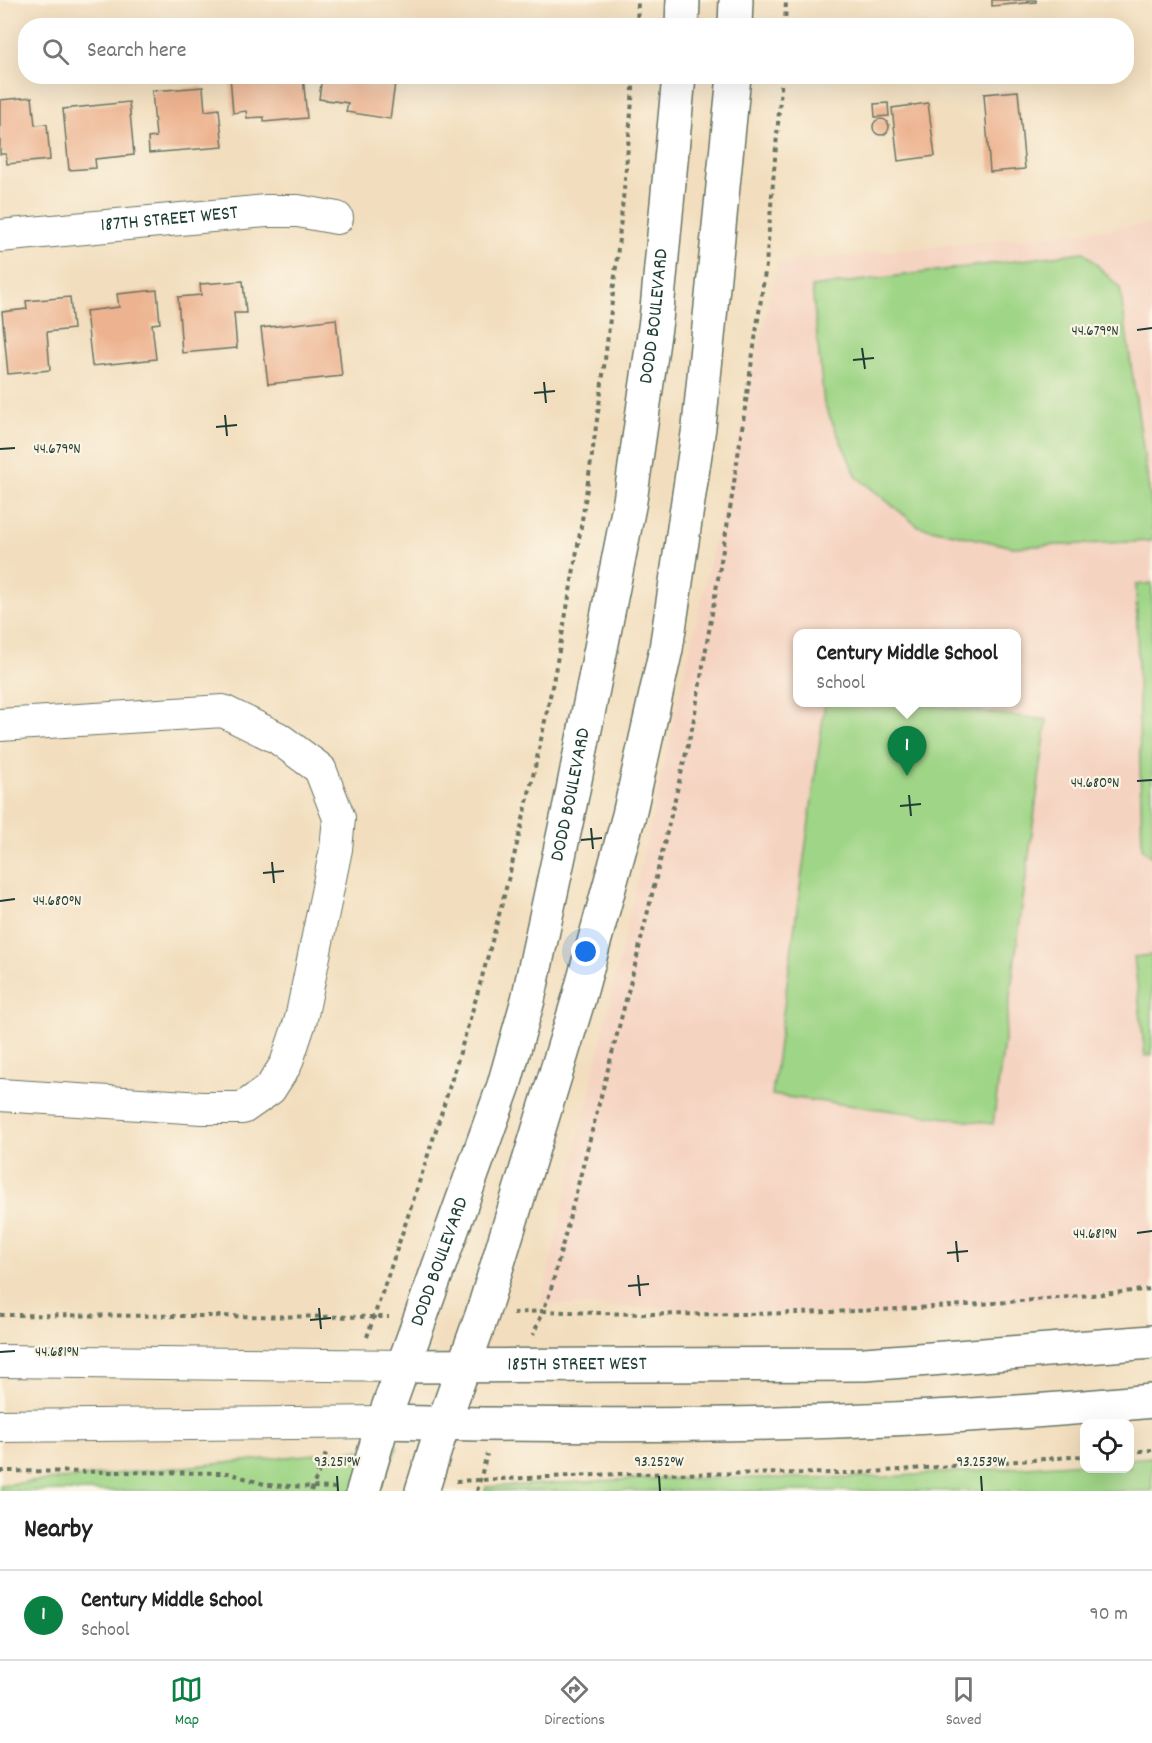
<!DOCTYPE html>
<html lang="en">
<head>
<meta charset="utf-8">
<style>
  :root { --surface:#fff; --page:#f6f6f6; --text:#222; --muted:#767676; --line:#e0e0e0; --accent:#0b8043 }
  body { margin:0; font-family:Dekko,sans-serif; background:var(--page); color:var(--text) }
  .controls { position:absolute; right:18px; bottom:18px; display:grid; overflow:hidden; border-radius:12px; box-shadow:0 6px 24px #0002 }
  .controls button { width:54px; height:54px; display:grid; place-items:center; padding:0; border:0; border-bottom:2px solid var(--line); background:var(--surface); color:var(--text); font:30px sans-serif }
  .you { position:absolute; left:586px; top:952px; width:21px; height:21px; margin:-15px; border:4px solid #fff; border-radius:50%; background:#1a73e8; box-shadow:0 0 0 9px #1a73e833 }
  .badge { display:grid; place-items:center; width:39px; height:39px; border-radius:50%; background:var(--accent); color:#fff; font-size:20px; font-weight:700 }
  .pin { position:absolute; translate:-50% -50px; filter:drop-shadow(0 2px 3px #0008) }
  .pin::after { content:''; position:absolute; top:32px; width:21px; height:18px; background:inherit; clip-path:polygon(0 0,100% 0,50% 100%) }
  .popup { position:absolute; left:793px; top:629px; width:228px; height:78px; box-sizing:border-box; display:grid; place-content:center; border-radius:12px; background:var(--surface); filter:drop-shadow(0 2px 4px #0005); font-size:20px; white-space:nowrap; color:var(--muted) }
  .popup b { font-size:22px; color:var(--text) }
  .popup::after { content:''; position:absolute; left:50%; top:100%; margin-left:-12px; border:12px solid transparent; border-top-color:var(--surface) }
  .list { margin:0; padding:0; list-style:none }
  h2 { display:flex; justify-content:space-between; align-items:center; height:78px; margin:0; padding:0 24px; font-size:26px }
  h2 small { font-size:20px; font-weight:400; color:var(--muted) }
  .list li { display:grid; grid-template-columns:39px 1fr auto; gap:18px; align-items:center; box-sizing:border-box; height:90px; padding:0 24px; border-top:2px solid var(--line) }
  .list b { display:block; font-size:22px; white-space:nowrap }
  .list p { margin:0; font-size:20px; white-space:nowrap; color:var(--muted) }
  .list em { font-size:20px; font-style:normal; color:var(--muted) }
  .icon { flex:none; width:33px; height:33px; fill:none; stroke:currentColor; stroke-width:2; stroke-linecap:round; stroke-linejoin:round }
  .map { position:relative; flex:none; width:1152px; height:1491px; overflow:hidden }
  .search { position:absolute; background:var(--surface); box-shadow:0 6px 24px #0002; left:18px; right:18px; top:18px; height:66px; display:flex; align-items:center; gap:15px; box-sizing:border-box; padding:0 21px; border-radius:24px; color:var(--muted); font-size:22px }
  .sheet { height:168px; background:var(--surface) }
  nav { display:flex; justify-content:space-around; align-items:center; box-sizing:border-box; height:84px; border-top:2px solid var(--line); background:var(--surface); font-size:16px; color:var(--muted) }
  nav a { display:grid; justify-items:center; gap:3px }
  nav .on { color:var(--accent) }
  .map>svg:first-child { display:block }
  .built { fill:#f5d3c1; fill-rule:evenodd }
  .green { fill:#9fd586; stroke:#5f895d; stroke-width:1.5 }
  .building { fill:#edb390 }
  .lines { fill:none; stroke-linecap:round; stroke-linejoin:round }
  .minor-casing { stroke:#697564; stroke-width:34 }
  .major-casing { stroke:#697564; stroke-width:36 }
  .path { stroke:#697564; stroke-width:4; stroke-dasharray:4.5 4.5; stroke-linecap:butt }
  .minor { stroke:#fff; stroke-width:32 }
  .major { stroke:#fff; stroke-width:33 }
  .ticks { fill:none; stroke:#1f3d34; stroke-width:2 }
  .labels { text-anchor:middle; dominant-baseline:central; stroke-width:4.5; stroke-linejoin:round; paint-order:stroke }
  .street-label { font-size:20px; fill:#1f3d34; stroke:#fcf5e5 }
  .ticks-label { font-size:15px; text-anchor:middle; fill:#1f3d34; stroke:#fcf5e5; stroke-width:4.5; stroke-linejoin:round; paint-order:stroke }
</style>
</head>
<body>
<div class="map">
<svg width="1152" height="1491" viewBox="0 0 1152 1491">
  <rect width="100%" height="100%" fill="#fcf5e5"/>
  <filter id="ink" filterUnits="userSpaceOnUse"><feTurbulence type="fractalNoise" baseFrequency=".0167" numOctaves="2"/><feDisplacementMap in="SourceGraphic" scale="12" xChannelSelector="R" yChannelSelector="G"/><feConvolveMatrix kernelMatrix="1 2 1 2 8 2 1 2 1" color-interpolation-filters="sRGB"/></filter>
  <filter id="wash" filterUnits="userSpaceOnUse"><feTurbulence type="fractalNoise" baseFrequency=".008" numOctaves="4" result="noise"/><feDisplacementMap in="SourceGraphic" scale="24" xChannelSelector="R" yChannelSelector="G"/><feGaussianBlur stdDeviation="1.35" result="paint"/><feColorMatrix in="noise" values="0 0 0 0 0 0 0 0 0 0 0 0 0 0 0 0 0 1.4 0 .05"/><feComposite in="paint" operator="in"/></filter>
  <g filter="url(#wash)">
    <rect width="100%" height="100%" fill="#f2debe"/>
    <path class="built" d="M1152 224V1289L888 1316 541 1304 778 263ZM798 634H1016V702H798Z"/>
    <g class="green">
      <polygon points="1084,252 1120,288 1152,510 1152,541 1013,547 918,526 857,477 824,404 812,287"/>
      <polygon points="1152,583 1152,857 1142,849 1136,585"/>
      <polygon points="825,703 915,703 1047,720 993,1124 772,1095"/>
      <polygon points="1152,955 1152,1055 1145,1056 1134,957"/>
      <polygon points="398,1446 378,1491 0,1491 0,1485"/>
      <polygon points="1152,1457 1152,1491 485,1491 486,1487 637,1479 886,1477 1084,1463 1084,1468 1130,1468 1130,1459"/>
    </g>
    <g id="blocks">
      <g class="building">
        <polygon points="992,0 1036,0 1036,2 992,6"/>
        <polygon points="230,76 303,76 307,118 264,122 264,117 247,118 246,111 233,113"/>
        <polygon points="322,76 396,76 390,119 346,112 348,103 319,99"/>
        <polygon points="203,87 205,111 219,109 223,147 149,153 148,138 156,137 152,91"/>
        <polygon points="1018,91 1025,169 990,172 984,94"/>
        <polygon points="32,97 35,125 47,124 50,160 7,164 6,154 0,154 0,100"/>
        <polygon points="129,102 134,155 95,159 96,168 69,170 63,109"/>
        <polygon points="888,103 889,116 875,117 874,104"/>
        <polygon points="928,103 935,156 898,161 892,108"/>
        <circle cx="881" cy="127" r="8"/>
        <polygon points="243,281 246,313 234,313 237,348 182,353 178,297 201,295 200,284"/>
        <polygon points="157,290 160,323 152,324 156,359 92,366 86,311 119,307 117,294"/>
        <polygon points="70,297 73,329 47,332 50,370 8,374 2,312 27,309 26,301"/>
        <polygon points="336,319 342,376 268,384 261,328"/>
      </g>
    </g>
  </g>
  <g filter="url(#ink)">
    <use href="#blocks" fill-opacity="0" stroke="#697564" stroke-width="1.5"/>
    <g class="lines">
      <defs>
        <g id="minor">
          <path id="s1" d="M0 236 266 211H298L337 218"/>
          <polyline points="0,725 223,711 278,738 320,769 339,818 336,849 301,1019 286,1064 270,1089 243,1108 202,1108 0,1095"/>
          <polyline points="0,1361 403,1366"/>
          <polyline points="0,1426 383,1422"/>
        </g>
        <g id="major">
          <polyline points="682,26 683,0"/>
          <polyline points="735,26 736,0"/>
          <path id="s2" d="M403 1366 865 1364 1152 1342"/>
          <path d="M383 1422C640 1428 896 1426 1152 1401"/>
          <path id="s3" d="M363 1491 383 1422 504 1085 528 1000 571 800 630 501 656 320 679 76"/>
          <polyline points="422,1491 443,1424 482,1315 578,1001 629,815 666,649 699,427 734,76"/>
        </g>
      </defs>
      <use href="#minor" class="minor-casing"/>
      <use href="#major" class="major-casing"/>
      <g class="path">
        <polyline points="637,26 638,0"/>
        <polyline points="785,26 786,0"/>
        <path d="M782 76 766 265 731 503 693 724 635 965 550 1293 543 1311C746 1320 950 1310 1152 1289"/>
        <polyline points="513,1313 543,1311 533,1335"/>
        <polyline points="0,1315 389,1317"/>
        <path d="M367 1337C422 1177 475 1016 515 852 578 598 613 337 634 76"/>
        <polyline points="1130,1452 1152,1450"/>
        <polyline points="0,1471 228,1473 267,1485 335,1488"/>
        <polyline points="456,1481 618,1474 859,1473 1084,1456"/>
        <polyline points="311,1491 327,1451"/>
        <polyline points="477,1491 487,1454"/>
      </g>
      <use href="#minor" class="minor"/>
      <use href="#major" class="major"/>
    </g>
  </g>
  <path class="ticks" d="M1137 330 1152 328M862 348 865 369M853 360 874 358M544 382 546 403M534 393 555 391M225 415 227 436M216 427 237 425M0 449 15 448M1137 781 1152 780M909 795 911 816M900 806 921 804M591 828 593 849M581 840 602 838M272 862 274 883M263 873 284 871M0 901 15 899M1137 1233 1152 1231M956 1241 958 1262M947 1253 968 1251M638 1275 640 1296M628 1286 649 1284M319 1308 321 1329M310 1320 331 1318M0 1352 15 1351M337 1476 338 1491M659 1476 660 1491M981 1476 982 1491"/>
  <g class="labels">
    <g class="street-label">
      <text stroke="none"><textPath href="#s1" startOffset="170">187TH STREET WEST</textPath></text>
      <text stroke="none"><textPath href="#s3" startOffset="1214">DODD BOULEVARD</textPath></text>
      <text stroke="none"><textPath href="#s3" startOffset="728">DODD BOULEVARD</textPath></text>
      <text stroke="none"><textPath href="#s3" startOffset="242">DODD BOULEVARD</textPath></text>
      <text stroke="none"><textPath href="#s2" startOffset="174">185TH STREET WEST</textPath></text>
    </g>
  </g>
  <g class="ticks-label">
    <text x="1095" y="335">44.679°N</text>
    <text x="57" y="453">44.679°N</text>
    <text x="1095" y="787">44.680°N</text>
    <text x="57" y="905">44.680°N</text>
    <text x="1095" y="1238">44.681°N</text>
    <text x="57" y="1356">44.681°N</text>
    <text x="337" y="1466">93.251°W</text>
    <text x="659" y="1466">93.252°W</text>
    <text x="981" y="1466">93.253°W</text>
  </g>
</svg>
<div class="controls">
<button><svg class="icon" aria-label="locate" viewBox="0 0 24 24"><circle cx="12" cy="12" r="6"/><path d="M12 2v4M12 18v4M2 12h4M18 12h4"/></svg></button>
</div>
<div class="you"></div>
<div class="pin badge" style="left:907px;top:776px">1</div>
<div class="popup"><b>Century Middle School</b>School</div>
<div class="search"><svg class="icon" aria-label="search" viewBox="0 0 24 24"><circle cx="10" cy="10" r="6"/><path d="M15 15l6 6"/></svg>Search here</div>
</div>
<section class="sheet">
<h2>Nearby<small></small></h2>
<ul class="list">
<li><span class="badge">1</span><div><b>Century Middle School</b><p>School</p></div><em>90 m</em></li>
</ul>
</section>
<nav>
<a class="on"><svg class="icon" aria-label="map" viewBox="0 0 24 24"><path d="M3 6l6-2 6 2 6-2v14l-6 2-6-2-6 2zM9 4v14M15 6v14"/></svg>Map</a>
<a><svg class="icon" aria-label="directions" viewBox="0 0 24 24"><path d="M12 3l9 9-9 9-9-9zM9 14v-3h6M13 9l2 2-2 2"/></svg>Directions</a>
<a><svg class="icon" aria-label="saved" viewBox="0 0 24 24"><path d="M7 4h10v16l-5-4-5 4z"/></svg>Saved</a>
</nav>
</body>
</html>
